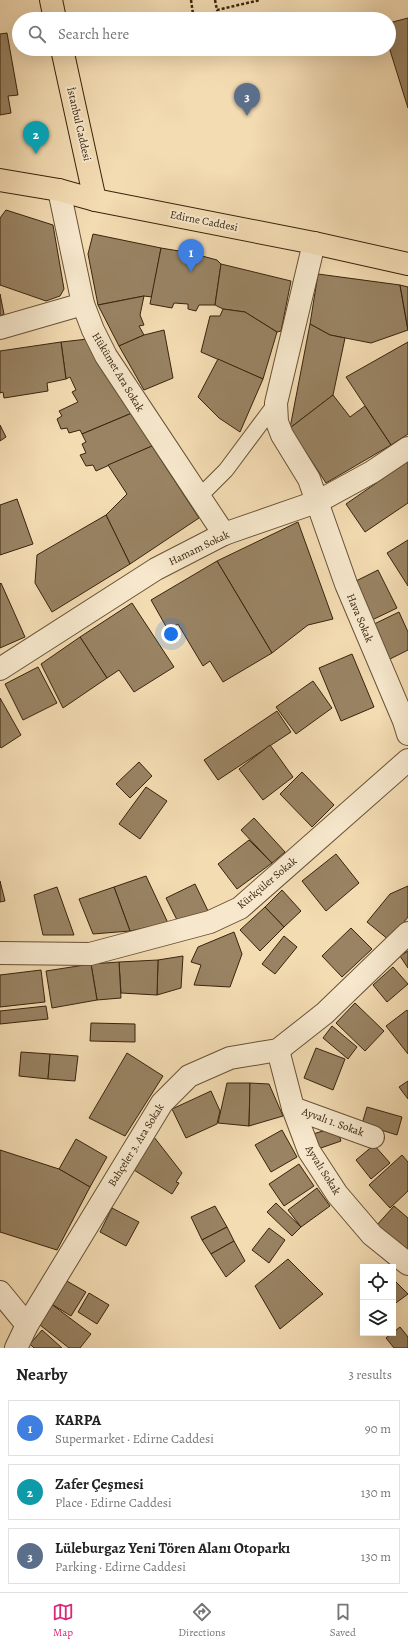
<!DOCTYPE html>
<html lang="en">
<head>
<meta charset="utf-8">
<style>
  :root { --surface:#fff; --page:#f6f6f6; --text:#222; --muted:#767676; --line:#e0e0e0; --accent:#db2777 }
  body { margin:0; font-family:Alegreya,serif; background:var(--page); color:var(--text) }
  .controls { position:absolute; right:12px; bottom:12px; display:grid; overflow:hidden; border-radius:0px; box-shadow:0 4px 16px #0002 }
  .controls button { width:36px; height:36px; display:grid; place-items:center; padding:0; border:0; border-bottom:1px solid var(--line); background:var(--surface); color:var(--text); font:20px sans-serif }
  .you { position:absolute; left:171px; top:634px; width:14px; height:14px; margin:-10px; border:3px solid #fff; border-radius:50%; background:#1a73e8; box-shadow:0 0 0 6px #1a73e833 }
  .badge { display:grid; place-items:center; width:26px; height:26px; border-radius:50%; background:var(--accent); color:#fff; font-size:13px; font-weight:700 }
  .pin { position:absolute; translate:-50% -33px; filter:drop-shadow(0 1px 2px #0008) }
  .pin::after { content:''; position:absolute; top:21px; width:14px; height:12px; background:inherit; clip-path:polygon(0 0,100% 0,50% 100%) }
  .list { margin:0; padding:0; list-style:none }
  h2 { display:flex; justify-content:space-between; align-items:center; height:52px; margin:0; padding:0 16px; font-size:17px }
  h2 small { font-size:13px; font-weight:400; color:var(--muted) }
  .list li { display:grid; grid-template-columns:26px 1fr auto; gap:12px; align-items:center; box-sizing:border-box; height:56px; margin:0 8px 8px; padding:0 8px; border:1px solid var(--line); border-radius:0px }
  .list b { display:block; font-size:15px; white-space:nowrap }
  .list p { margin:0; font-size:13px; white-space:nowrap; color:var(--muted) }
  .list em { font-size:13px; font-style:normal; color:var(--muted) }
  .icon { flex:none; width:22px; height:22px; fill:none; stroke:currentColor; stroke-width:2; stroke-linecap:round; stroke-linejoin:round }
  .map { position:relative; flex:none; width:408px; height:1348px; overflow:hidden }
  .search { position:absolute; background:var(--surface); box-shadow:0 4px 16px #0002; left:12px; right:12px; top:12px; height:44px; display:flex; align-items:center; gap:10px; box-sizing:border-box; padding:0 14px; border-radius:22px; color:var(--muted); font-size:15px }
  .sheet { height:244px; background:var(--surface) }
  nav { display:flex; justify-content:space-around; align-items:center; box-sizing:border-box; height:56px; border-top:1px solid var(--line); background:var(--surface); font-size:11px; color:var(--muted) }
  nav a { display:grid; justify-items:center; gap:2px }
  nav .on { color:var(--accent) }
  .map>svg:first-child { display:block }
  .building { fill:#998363; stroke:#38240d }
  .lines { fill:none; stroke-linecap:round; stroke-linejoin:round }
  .service-casing { stroke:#675236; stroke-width:17 }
  .minor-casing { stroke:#675236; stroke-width:24 }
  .primary-casing { stroke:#38240d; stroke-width:24 }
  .path { stroke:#38240d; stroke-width:2.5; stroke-dasharray:3 2; stroke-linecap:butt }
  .service { stroke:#f7e8cd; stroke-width:15 }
  .minor { stroke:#f7e8cd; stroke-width:22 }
  .primary { stroke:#f3dbb2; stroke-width:22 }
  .labels { text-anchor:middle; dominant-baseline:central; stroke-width:4; stroke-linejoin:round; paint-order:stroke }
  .street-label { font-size:11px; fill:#38240d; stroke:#f7e8cd }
</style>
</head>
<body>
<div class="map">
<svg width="408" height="1348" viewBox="0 0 408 1348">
  <rect width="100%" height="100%" fill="#f3dbb2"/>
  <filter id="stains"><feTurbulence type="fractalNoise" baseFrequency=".005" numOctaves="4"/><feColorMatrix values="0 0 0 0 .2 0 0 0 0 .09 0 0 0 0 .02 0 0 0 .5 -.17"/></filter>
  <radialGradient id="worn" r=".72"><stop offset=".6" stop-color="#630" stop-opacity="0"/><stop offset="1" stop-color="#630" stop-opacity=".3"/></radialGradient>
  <g class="building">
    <polygon points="143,14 150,14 158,19 135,19"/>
    <polygon points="408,18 408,108 389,47 389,23"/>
    <polygon points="7,33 18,95 8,96 11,113 0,115 0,34"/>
    <polygon points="6,210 53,225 64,289 60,296 46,301 0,285 0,218"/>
    <polygon points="93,234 161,248 152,297 144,296 98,305 88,254"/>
    <polygon points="161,248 191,253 217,260 221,264 215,305 199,305 196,311 188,309 188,304 174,303 172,308 150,304"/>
    <polygon points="221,264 291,281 281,331 277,332 245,312 223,309 215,305"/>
    <polygon points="318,274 400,285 408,330 371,343 330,335 310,324"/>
    <polygon points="400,285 408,287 408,330"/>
    <polygon points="0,294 4,314 0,316"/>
    <polygon points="144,296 140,315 144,325 139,326 144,335 119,346 98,305"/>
    <polygon points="223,309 245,312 277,332 263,379 201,352 210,316 220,316"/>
    <polygon points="310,324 330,335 345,338 333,395 290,428"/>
    <polygon points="164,330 173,378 144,390 119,346 144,335"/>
    <polygon points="88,339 132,413 82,434 80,430 69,433 67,428 61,429 57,419 62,416 59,411 78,402 72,392 76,390 70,377 66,379 61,342"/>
    <polygon points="61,342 66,379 47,383 48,391 4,398 3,392 0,393 0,351"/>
    <polygon points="408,342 408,434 391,445 346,377"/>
    <polygon points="218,359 263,379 240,432 219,418 198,397"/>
    <polygon points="333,395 350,417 365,406 391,445 326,483 290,428"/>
    <polygon points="132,413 152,446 96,471 93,465 86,466 80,455 86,453 82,444 86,442 82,434"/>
    <polygon points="0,425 6,437 0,441"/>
    <polygon points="152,446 199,518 130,564 106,515 127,494 108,465"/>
    <polygon points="408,461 408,503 365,532 346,504"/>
    <polygon points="17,499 33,544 0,555 0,505"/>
    <polygon points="106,515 130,564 52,612 35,583 37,555"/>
    <polygon points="298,522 333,619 308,625 272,653 217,561"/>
    <polygon points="408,540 408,586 387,553"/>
    <polygon points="217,561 272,653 223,682 210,661 203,666 178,624 168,630 151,600"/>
    <polygon points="378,570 397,608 370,621 352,583"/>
    <polygon points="1,583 25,637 0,648 0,584"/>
    <polygon points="132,603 174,667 134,692 119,670 107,678 80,637"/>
    <polygon points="399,612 408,632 408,650 386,661 370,626"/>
    <polygon points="80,637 107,678 63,708 41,664"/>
    <polygon points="352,654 374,707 341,721 319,668"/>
    <polygon points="38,667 57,703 23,720 5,684"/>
    <polygon points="313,681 332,708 296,734 276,707"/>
    <polygon points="0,698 21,735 1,748 0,746"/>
    <polygon points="277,711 291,732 218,780 204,760"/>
    <polygon points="270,745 293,777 263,800 239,769"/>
    <polygon points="139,762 152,776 130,798 116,784"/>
    <polygon points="302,772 334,805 312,827 280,794"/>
    <polygon points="146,787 167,801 140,839 119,824"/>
    <polygon points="254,818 285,852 272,863 241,830"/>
    <polygon points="249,840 272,863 237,889 218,864"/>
    <polygon points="336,854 359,883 326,911 302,881"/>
    <polygon points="146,876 168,923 130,931 114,887"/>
    <polygon points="0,881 5,901 0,902"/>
    <polygon points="195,884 208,911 179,924 166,898"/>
    <polygon points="408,886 408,917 389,940 367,922 390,894"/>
    <polygon points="57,887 74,935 43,935 34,895"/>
    <polygon points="114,887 130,931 93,934 79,899"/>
    <polygon points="282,890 301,911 284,927 265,907"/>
    <polygon points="265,907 284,927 260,951 240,930"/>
    <polygon points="351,928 372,949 342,977 322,956"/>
    <polygon points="234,932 242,954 230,987 194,985 201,965 191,962 198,947"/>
    <polygon points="284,936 297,947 275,974 262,964"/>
    <polygon points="408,951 408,968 400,956"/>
    <polygon points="183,956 181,988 157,995 158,960"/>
    <polygon points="158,960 157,995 121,993 119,962"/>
    <polygon points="119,962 121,998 97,1000 91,964"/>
    <polygon points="91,964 97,1000 52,1008 46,971"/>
    <polygon points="393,967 408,984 387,1002 373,985"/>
    <polygon points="41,970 45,1002 0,1007 0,975"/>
    <polygon points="355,1003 384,1031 365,1051 336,1023"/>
    <polygon points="46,1006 48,1019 0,1024 0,1011"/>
    <polygon points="407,1010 408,1012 408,1054 386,1026"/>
    <polygon points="91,1023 135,1024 135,1042 90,1041"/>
    <polygon points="332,1026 357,1047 348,1059 323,1038"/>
    <polygon points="316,1048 345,1059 333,1090 304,1078"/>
    <polygon points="21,1052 50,1054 48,1079 19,1076"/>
    <polygon points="127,1053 163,1076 125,1136 89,1118"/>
    <polygon points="50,1054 78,1056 75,1081 48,1079"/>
    <polygon points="408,1081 408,1099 399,1087"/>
    <polygon points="227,1083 250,1083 249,1126 218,1123"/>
    <polygon points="250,1083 269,1084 283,1116 249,1126"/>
    <polygon points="211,1091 220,1111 217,1124 186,1138 172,1109"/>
    <polygon points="367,1107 402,1117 397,1135 362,1124"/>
    <polygon points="336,1127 341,1141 318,1149 313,1134"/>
    <polygon points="282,1130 297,1157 271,1172 255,1145"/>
    <polygon points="154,1137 182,1173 176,1182 179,1183 172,1194 134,1170"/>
    <polygon points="76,1139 107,1157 90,1187 59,1169"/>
    <polygon points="374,1145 390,1163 371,1179 356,1160"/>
    <polygon points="0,1150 59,1169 90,1187 57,1250 0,1232"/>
    <polygon points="402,1155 408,1162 408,1191 390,1208 369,1185"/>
    <polygon points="299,1164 314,1186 284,1206 269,1184"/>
    <polygon points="317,1188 330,1206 301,1227 288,1210"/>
    <polygon points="276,1203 301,1227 292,1236 267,1212"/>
    <polygon points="215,1206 227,1227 202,1240 191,1217"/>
    <polygon points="394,1206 408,1218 408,1256 376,1226"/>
    <polygon points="112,1208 139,1222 126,1246 100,1232"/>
    <polygon points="227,1227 234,1241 211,1254 202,1240"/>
    <polygon points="269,1228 285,1240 269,1263 252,1250"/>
    <polygon points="234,1241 245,1261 226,1277 211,1254"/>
    <polygon points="288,1259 323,1294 280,1329 255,1286"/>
    <polygon points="393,1279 408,1294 393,1305"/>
    <polygon points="65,1280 86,1292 71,1316 50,1303"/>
    <polygon points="89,1293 109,1305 97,1324 78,1312"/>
    <polygon points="50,1303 91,1334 80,1348 69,1348 40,1325"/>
    <polygon points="400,1327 408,1337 408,1348 394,1348 386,1338"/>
    <polygon points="42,1330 62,1348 34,1348 30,1344"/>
  </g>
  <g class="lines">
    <defs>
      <polyline id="service" points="199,497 226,470 276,403"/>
      <g id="minor">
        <polyline points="59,190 83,304 93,330 106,356 224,534"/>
        <polyline points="314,243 276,403 277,422 282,435 309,479 346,584 404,721 408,734"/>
        <polyline points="0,328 83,304"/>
        <polyline points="0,669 156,569 224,534 319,501 372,472 408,448"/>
        <polyline points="0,953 90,954 210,922 240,908 408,760"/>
        <polyline points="278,1050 293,1108 309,1151 337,1194 372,1235 408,1264"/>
        <polyline points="293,1108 373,1137"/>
        <polyline points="0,1292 27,1325"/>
        <polyline points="16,1348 27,1325 162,1103 189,1076 230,1058 278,1050 325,1013 408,933"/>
      </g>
      <g id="primary">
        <polyline points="51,0 55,19"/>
        <polyline points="62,49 95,200"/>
        <polyline points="0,180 59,190 95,200 314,243 408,264"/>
      </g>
    </defs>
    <use href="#service" class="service-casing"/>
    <use href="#minor" class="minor-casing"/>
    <use href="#primary" class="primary-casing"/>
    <g class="path">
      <polyline points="191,0 193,14"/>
      <polyline points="215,0 217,10 260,0"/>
    </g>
    <use href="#service" class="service"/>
    <use href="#minor" class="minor"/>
    <use href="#primary" class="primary"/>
  </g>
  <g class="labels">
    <g class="street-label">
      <text transform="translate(79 124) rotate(77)">İstanbul Caddesi</text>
      <text transform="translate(204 221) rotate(11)">Edirne Caddesi</text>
      <text transform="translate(118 372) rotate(59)">Hükümet Ara Sokak</text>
      <text transform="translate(199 548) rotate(-26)">Hamam Sokak</text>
      <text transform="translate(360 618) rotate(67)">Hava Sokak</text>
      <text transform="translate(267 883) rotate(-40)">Kürkçüler Sokak</text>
      <text transform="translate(333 1122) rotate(20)">Ayvalı 1. Sokak</text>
      <text transform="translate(136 1145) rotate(-58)">Bahçeler 3. Ara Sokak</text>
      <text transform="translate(323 1170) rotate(58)">Ayvalı Sokak</text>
    </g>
  </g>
  <rect width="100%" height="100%" filter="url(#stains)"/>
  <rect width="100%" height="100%" fill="url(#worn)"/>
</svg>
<div class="controls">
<button><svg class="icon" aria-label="locate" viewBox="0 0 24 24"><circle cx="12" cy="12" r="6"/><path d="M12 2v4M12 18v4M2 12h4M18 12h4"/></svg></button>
<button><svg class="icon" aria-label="layers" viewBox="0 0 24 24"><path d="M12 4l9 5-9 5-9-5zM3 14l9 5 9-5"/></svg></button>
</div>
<div class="you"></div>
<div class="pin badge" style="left:191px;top:272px;background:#3f7fe0">1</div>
<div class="pin badge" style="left:36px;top:154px;background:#0f9aa8">2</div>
<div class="pin badge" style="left:247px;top:116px;background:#5c6f8a">3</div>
<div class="search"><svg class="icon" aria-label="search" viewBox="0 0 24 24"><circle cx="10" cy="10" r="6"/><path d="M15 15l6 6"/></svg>Search here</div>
</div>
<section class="sheet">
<h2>Nearby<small>3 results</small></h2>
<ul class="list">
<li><span class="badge" style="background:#3f7fe0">1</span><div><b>KARPA</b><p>Supermarket · Edirne Caddesi</p></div><em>90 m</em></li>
<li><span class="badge" style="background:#0f9aa8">2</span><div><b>Zafer Çeşmesi</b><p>Place · Edirne Caddesi</p></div><em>130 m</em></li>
<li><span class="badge" style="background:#5c6f8a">3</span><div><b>Lüleburgaz Yeni Tören Alanı Otoparkı</b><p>Parking · Edirne Caddesi</p></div><em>130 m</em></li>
</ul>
</section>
<nav>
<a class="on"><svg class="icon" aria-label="map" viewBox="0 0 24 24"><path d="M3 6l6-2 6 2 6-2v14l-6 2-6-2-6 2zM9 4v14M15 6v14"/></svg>Map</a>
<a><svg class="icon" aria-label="directions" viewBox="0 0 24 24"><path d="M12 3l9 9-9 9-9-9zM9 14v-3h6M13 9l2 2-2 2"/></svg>Directions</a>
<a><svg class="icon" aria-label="saved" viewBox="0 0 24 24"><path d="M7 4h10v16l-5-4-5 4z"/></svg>Saved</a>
</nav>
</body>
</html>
